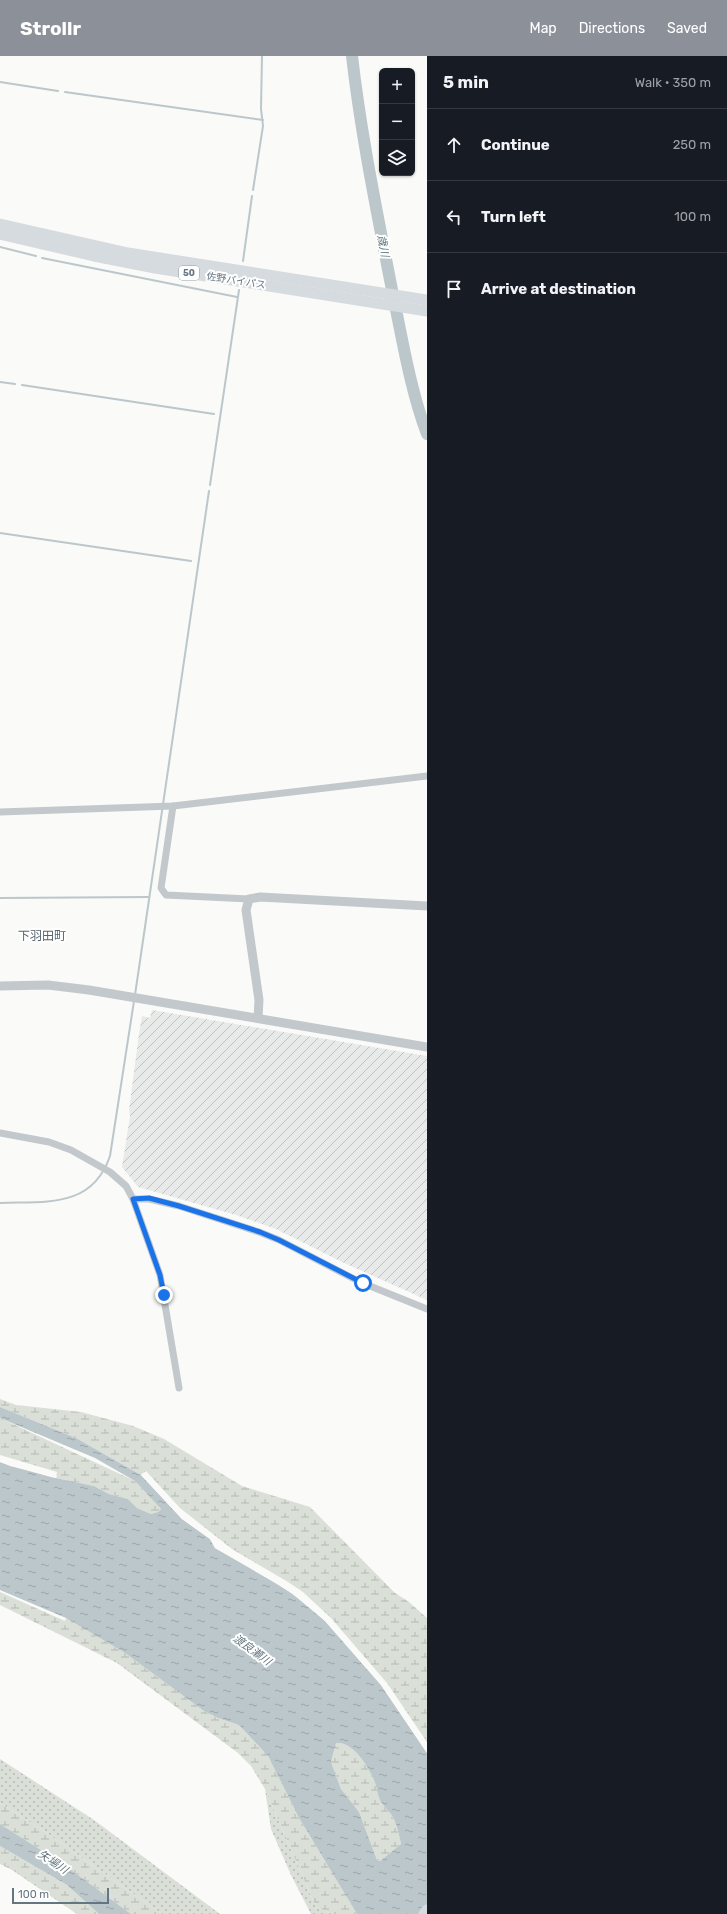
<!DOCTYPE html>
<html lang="en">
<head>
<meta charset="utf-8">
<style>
  :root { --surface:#171b24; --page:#242831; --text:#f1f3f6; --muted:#9ea1a6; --line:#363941; --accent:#8c9099 }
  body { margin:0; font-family:Rubik,"Noto Sans JP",sans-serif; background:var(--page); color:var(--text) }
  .controls { position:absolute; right:12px; top:12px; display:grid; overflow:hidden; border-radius:6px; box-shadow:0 1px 3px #0004 }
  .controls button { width:36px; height:36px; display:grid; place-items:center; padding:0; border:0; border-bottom:1px solid var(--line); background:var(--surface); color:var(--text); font:20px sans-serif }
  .scale { position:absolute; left:12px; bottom:10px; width:97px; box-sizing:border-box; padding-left:4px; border:2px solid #657683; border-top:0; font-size:11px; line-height:14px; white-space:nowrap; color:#657683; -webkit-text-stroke:3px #fff; paint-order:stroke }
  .stop { position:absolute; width:12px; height:12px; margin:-9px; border:3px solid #1a73e8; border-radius:50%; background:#fff }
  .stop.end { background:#1a73e8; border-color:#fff; box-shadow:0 1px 4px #0008 }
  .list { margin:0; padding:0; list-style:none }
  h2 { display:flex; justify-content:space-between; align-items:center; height:52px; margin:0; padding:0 16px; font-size:17px }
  h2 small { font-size:13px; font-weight:400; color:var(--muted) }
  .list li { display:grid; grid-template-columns:26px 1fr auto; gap:12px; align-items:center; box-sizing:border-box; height:72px; padding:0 16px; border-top:1px solid var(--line) }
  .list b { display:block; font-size:15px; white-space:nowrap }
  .list em { font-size:13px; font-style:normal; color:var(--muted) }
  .icon { flex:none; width:22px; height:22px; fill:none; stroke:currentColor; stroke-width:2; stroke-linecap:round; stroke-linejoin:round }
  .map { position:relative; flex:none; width:427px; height:1858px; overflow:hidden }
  header { display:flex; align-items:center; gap:24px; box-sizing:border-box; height:56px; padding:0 20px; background:var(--accent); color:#fff }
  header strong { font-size:19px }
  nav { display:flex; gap:22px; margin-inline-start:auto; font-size:14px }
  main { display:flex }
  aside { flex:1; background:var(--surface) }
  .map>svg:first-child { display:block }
  .industrial { fill:url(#industrial-furrows) }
  .grass { fill:url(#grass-dots) }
  .wetland { fill:url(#wetland-marsh) }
  .water { fill:url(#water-ripples); fill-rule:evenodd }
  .pier { fill:#fafaf8 }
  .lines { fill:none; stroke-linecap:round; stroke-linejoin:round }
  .stream { stroke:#bbc7cb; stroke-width:2 }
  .river { stroke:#bbc7cb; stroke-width:12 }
  .minor { stroke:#c3c8cc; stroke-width:7 }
  .tertiary { stroke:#c3c8cc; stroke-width:9 }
  .primary { stroke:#d6dbdf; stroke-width:11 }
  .trunk { stroke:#d6dbdf; stroke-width:11 }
  .route { stroke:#1a73e8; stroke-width:5 }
  .labels { text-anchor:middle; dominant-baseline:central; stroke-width:4; stroke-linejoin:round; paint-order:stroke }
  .shield { fill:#fff; stroke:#939fa8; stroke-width:1 }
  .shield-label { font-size:9px; font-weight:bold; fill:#657683 }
  .street-label { font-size:10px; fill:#657683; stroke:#fff }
  .water-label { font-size:11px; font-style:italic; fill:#60757c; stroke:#fff }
  .quarter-label { font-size:12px; fill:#57646e; stroke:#fff }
</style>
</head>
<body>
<header>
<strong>Strollr</strong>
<nav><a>Map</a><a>Directions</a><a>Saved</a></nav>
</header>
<main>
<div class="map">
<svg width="427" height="1858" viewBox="0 0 427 1858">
  <defs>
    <pattern id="industrial-furrows" width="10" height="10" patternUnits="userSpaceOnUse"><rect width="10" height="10" fill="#e8e9e9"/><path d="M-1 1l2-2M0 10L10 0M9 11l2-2" fill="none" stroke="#c0c1c2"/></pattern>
    <pattern id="grass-dots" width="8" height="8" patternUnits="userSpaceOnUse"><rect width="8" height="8" fill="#dadfd7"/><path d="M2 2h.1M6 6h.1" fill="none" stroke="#b4b9b4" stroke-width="1.8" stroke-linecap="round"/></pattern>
    <pattern id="wetland-marsh" width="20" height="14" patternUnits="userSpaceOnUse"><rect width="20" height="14" fill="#dadfd7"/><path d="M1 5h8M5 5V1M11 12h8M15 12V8" fill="none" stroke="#b4b9b4"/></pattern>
    <pattern id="water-ripples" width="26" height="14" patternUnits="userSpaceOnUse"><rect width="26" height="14" fill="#bbc7cb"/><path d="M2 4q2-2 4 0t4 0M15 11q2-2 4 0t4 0" fill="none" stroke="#9ca6aa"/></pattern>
  </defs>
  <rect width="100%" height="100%" fill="#fafaf8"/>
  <polygon class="industrial" points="152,954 427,1000 427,1244 342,1206 276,1173 236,1159 138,1131 122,1111 130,1060 129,1054 139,978 142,960 150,962"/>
  <g class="grass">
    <polygon points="0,1703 94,1764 220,1858 162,1858 41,1773 0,1747"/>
    <polygon points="265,1733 316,1851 333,1858 311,1858 291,1819 271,1773"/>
  </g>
  <g class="wetland">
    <polygon points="0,1343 16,1349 81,1356 133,1370 164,1383 242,1430 310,1451 395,1537 409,1546 427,1562 427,1686 387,1627 331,1562 303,1536 288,1526 232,1493 180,1452 146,1415 141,1419 76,1382 0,1351"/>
    <polygon points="0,1362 135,1425 161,1453 158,1456 151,1458 137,1452 128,1443 109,1438 94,1430 56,1422 57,1416 0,1399"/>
    <polygon points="0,1536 65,1565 66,1562 125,1597 204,1655 218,1662 239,1669 268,1700 299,1762 357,1858 333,1858 316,1851 265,1733 251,1710 238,1697 117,1607 0,1549"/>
    <path d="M336 1687C353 1685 368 1710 374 1724 377 1731 377 1739 381 1746 385 1752 390 1756 393 1761 397 1769 399 1779 401 1788L380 1805 377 1804 359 1756 341 1733 331 1706Z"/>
    <polygon points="0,1747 41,1773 162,1858 131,1858 63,1808 0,1768"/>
    <polygon points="0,1790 67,1829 99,1858 77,1858 12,1814 0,1808"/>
  </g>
  <g class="water">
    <path d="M0 1351 76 1382 141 1419 182 1463 210 1483 215 1492 265 1520 306 1547 325 1565 381 1629 427 1697V1858H357L299 1762 268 1700 239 1669 218 1662 204 1655 125 1597 66 1562 0 1534V1406L51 1421 94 1430 109 1438 128 1443 137 1452 151 1458 158 1456 161 1453 135 1425 95 1402 0 1362ZM336 1687C353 1685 368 1710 374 1724 377 1731 377 1739 381 1746 385 1752 390 1756 393 1761 397 1769 399 1779 401 1788L380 1805 377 1804 359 1756 341 1733 331 1706Z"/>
    <polygon points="0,1768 63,1808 131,1858 99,1858 67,1829 0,1790"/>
  </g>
  <g class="pier">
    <polygon points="1,1404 57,1420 56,1422 10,1410 0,1406"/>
    <polygon points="143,1417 184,1462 211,1481 217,1491 290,1533 327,1564 383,1628 398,1648 426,1691 427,1697 381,1629 325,1565 289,1535 215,1492 210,1483 182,1463 141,1419"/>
  </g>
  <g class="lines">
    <g class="stream">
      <polyline points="0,26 58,35"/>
      <polyline points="65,36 263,64"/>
      <polyline points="253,134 263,70 261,53 262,0"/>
      <polyline points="0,191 36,200"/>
      <polyline points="42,202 237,241"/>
      <polyline points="243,205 252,140"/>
      <polyline points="0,326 15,328"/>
      <polyline points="22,329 214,358"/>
      <polyline points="210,429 239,234"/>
      <polyline points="0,477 191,505"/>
      <polyline points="0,842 149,841"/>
      <polyline points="135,939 209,435"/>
      <path d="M0 1147C45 1145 92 1153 110 1100L134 945"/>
    </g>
    <path class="river" d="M352 0C361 79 377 156 392 234 402 281 410 333 427 378"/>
    <g class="minor">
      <polyline points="173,750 161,832 166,839 249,843"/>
      <polyline points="0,756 173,750 427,720"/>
      <polyline points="0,1077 49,1086 71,1094 110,1116 126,1130 133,1143 160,1219 179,1332"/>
      <polyline points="133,1143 149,1143 179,1150 259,1176 279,1184 360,1226 427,1253"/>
    </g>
    <g class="tertiary">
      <polyline points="0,930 48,929 89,934 427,991"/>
      <polyline points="258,962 259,944 246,854 249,843 260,841 427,850"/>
    </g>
    <polyline class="primary" points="424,1858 427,1854"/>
    <g class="trunk">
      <polyline points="0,168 128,197 427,244"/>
      <polyline points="0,178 94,200 155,212 427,255"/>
    </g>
  </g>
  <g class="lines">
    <polyline class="route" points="164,1239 160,1219 133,1143 149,1142 179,1150 260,1176 279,1184 363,1227"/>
  </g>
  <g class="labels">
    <rect class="shield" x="179" y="210" width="20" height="14" rx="3"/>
    <g class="shield-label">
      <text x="189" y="217">50</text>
    </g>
    <g class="street-label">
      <text transform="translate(236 225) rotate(9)">佐野バイパス</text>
    </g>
    <g class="water-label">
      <text transform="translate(383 190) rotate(79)">歳川</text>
      <text transform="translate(252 1594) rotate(36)">渡良瀬川</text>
      <text transform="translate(53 1806) rotate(34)">矢場川</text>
    </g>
    <g class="quarter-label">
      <text x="42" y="880">下羽田町</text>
    </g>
  </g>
</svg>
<div class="controls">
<button>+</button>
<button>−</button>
<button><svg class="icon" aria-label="layers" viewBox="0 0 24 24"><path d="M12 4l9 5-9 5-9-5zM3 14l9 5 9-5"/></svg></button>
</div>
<div class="scale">100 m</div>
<div class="stop" style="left:363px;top:1227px"></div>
<div class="stop end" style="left:164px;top:1239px"></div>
</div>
<aside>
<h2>5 min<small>Walk · 350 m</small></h2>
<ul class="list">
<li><svg class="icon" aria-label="ahead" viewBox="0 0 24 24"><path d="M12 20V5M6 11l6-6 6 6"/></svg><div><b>Continue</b></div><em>250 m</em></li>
<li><svg class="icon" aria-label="left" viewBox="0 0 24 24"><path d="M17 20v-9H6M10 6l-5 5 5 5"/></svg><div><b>Turn left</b></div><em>100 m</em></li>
<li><svg class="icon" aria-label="arrive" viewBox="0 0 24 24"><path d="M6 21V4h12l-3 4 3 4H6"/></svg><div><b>Arrive at destination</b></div></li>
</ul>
</aside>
</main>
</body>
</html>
